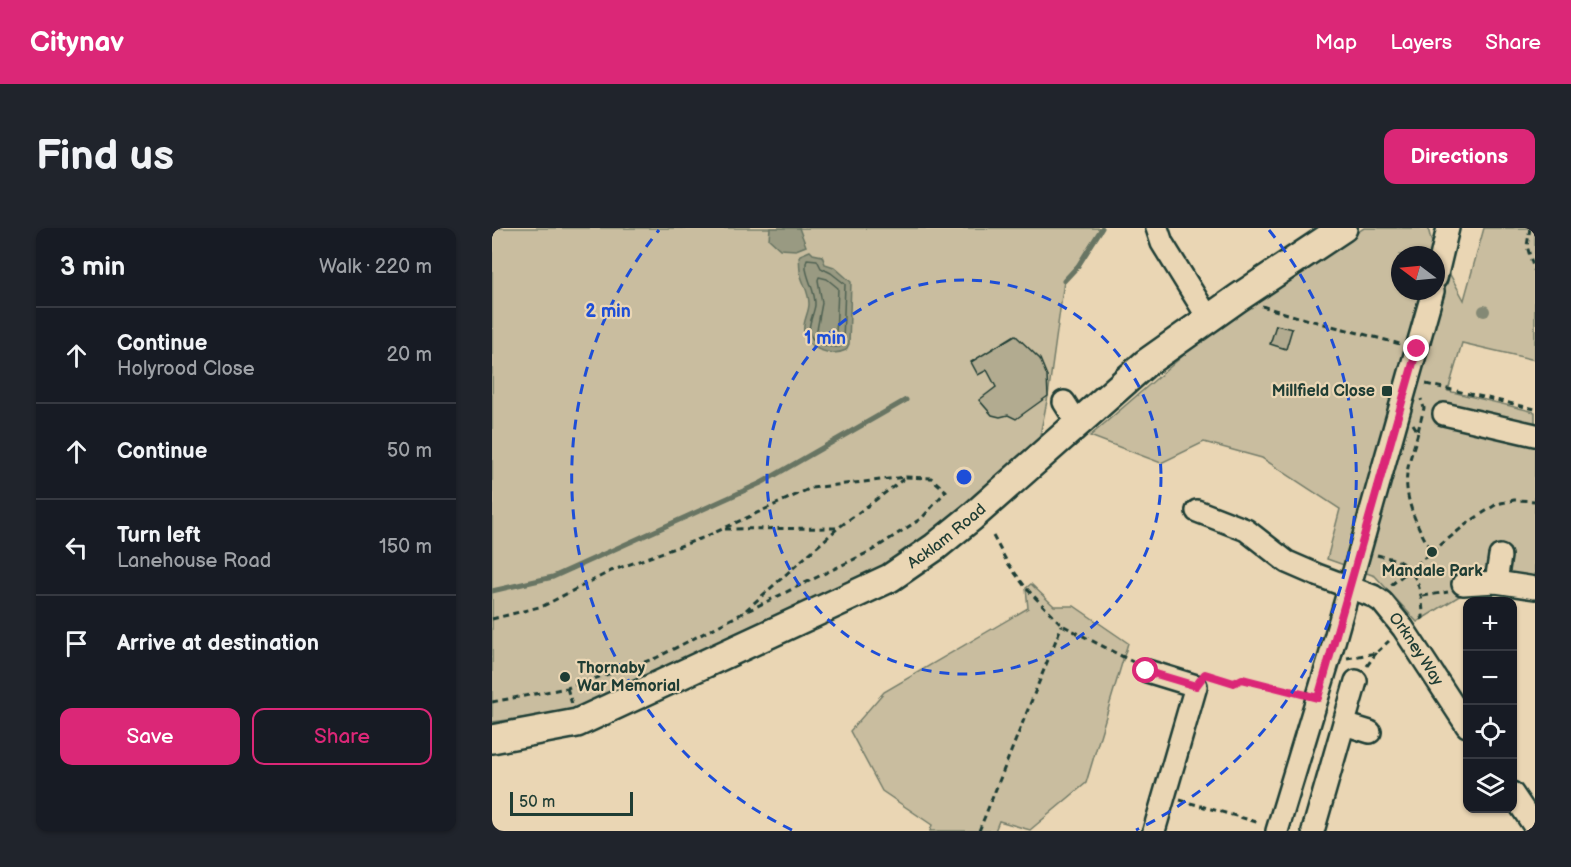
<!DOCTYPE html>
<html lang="en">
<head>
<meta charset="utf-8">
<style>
  :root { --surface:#171b24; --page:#20242c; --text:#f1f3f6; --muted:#9ea1a6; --line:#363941; --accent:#db2777 }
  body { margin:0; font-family:"Balsamiq Sans",sans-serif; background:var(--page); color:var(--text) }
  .controls { position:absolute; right:18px; bottom:18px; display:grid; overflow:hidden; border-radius:12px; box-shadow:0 2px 4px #0004 }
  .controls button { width:54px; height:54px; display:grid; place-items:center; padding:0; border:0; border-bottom:2px solid var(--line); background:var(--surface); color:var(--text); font:30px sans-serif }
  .compass { position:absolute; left:899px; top:18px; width:54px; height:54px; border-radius:50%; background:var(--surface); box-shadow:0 2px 4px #0004; rotate:286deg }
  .scale { position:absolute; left:18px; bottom:15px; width:123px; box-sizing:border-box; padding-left:6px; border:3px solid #1f3d34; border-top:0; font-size:16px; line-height:21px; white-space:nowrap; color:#1f3d34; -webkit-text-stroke:4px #ead6b4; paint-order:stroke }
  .stop { position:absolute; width:18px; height:18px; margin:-14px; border:4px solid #db2777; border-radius:50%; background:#fff }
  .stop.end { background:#db2777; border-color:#fff; box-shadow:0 2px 6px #0008 }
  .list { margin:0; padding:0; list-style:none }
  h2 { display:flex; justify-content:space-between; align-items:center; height:78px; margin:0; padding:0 24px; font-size:26px }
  h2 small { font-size:20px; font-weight:400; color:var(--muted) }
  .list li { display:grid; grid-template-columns:39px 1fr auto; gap:18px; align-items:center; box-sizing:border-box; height:96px; padding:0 24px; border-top:2px solid var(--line) }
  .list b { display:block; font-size:22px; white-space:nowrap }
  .list p { margin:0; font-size:20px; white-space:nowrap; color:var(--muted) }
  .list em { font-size:20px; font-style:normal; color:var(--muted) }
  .actions { display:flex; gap:12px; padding:18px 24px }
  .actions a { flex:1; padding:14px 0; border:2px solid var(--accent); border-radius:12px; text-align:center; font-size:21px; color:var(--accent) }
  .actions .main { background:var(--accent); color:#fff }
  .icon { flex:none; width:33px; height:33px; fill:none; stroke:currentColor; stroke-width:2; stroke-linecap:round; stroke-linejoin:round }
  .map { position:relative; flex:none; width:1043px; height:603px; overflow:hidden; border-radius:12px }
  header { display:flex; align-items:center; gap:36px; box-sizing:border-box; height:84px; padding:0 30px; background:var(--accent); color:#fff }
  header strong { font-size:28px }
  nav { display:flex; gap:33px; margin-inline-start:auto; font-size:21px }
  .intro { display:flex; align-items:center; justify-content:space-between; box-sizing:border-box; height:144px; padding:0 36px }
  h1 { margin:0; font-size:42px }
  .button { padding:15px 27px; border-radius:12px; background:var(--accent); color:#fff; font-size:21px; font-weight:700 }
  main { display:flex; gap:36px; padding:0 36px }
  aside { flex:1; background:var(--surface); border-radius:12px; box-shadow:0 2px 4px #0004 }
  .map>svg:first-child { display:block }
  .green { fill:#c9bd9f; stroke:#747d6a; stroke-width:1.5; fill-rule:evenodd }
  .water { fill:#999a82; stroke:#687563; stroke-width:1.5 }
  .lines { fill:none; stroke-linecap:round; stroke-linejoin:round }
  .shore { stroke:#506253; stroke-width:1.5 }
  .stream { stroke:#687563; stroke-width:5 }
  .building { fill:#b2ab90; stroke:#1f3d34; stroke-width:1.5 }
  .minor-casing { stroke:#1f3d34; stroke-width:26 }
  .major-casing { stroke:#1f3d34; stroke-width:32 }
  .path { stroke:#1f3d34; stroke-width:3; stroke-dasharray:6 4.5; stroke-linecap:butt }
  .minor { stroke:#ead6b4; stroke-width:21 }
  .major { stroke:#ead6b4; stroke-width:27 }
  .tree { fill:#848974 }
  .route { stroke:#db2777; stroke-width:8 }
  .ring { fill:none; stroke:#1d4ed8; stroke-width:3; stroke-dasharray:10 8 }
  .poi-dot { fill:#1f3d34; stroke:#ead6b4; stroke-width:2 }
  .labels { text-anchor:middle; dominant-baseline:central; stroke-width:4.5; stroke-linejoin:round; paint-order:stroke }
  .poi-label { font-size:16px; font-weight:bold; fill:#1f3d34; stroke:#ead6b4; text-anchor:end }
  .street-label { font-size:16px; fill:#1f3d34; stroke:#ead6b4 }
  .centre { fill:#1d4ed8; stroke:#ead6b4; stroke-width:3 }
  .ring-label { font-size:18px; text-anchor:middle; font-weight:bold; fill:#1d4ed8; stroke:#ead6b4; stroke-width:4.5; stroke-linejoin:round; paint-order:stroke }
</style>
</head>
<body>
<header>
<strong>Citynav</strong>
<nav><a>Map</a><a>Layers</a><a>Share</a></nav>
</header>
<div class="intro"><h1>Find us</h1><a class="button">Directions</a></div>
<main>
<aside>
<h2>3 min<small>Walk · 220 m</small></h2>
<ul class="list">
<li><svg class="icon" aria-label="ahead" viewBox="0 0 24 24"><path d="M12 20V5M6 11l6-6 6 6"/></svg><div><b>Continue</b><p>Holyrood Close</p></div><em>20 m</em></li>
<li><svg class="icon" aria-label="ahead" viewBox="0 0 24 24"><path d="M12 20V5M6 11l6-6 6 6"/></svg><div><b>Continue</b></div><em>50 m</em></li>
<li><svg class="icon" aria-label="left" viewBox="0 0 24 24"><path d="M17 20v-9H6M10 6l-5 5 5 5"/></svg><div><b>Turn left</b><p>Lanehouse Road</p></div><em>150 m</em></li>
<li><svg class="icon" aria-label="arrive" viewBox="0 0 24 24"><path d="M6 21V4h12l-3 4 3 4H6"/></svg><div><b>Arrive at destination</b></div></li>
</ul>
<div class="actions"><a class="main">Save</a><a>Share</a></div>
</aside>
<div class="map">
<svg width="1043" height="603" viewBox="0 0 1043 603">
  <rect width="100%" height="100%" fill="#ead6b4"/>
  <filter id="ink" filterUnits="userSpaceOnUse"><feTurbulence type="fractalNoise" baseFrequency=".0167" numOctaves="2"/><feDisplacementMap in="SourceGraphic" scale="12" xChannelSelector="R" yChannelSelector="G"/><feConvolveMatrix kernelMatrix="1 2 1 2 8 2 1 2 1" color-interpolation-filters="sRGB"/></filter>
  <g filter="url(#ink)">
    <g class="green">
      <polygon points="0,0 610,0 586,38 572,53 556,168 545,222 481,278 392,342 76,484 0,494"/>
      <path d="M872 0H936L939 12 972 72 992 0H1043V132L970 115 956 163 1043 184V357L995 351 925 394 883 348 835 331 848 281 770 230 712 214 669 235 598 208 737 88ZM908 27H944V63H908Z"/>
      <polygon points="539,356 562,378 582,378 636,415 594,555 538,602 507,593 503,603 438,603 440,597 390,563 358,503 392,464 536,380 534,360"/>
    </g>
    <g class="water">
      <polygon points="278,0 307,0 314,18 304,22 288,21 277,11"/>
      <path d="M318 23 321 26 330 28 333 36 342 39 359 54 357 116 354 122C340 129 315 122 312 104 310 94 317 85 317 76 317 65 312 58 309 48 307 42 308 35 307 29L308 27Z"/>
    </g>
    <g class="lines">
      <g class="shore">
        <path d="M315 31 325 32 329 40 339 45 353 56 351 114 347 119C338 119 326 117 320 110 313 100 322 87 323 77 324 61 310 45 315 31Z"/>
        <polygon points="327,49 335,51 346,60 344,107 342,111 333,110 325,102 330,75 326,52"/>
      </g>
      <g class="stream">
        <polyline points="572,53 586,38 610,0"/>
        <polyline points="0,363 61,349 269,255 414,172"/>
      </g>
    </g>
    <g class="building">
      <polygon points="784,97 800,101 794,121 778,116"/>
      <polygon points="523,107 548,131 555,148 556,168 524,191 516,187 508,189 500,187 487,172 504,159 495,142 486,147 479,134"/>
    </g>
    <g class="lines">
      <defs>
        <g id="minor">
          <polyline points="665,0 670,15 717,91"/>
          <polyline points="944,50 956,0"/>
          <polyline points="572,174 586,196"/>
          <polyline points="952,186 1043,207"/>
          <path id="s1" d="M705 283 754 302 795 334 825 347 881 368 890 374 911 400 975 498"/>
          <polyline points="1004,354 1008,328"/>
          <polyline points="971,356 1004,354 1043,360"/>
          <polyline points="655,443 704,458 662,603"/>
          <polyline points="852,496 878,504"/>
          <polyline points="1020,565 1043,599"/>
          <polyline points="785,603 838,428 941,63"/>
          <polyline points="821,603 864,453"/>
        </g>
        <g id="major">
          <path id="s2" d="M0 511 85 495 398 350 443 319 480 289 654 135 746 70 851 0"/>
        </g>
      </defs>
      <use href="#minor" class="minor-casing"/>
      <use href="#major" class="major-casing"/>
      <g class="path">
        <polyline points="1038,0 1035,18 1043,45"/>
        <path d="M770 78C816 93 862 103 908 116"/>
        <polyline points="934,156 1043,181"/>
        <path d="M921 196 926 204C923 217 917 231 915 245 912 273 926 300 940 324"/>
        <polyline points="926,203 932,180 929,171"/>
        <polyline points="233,301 346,300"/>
        <polyline points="501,308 515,334 534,360 570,397 641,434"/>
        <path d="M885 327C892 329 902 330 908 334 927 344 931 371 931 390L927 392"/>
        <polyline points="899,357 977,294 1005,276 1022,272 1043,273"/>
        <polyline points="931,368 956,364"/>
        <polyline points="254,382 346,300 413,250"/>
        <polyline points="0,391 51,378 119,343 213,309 319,260 414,249 439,250 454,263 430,290 379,323 249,386"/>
        <polyline points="855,430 884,425 897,413"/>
        <polyline points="875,438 884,425"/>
        <polyline points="719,448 742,455 750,451 807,465"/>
        <polyline points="75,460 80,476"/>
        <polyline points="0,474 75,460 164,430 249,386"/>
        <polyline points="688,572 768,595"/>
        <polyline points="487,603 570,397"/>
      </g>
      <use href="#minor" class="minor"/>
      <use href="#major" class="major"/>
    </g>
    <circle class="tree" cx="992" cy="83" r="6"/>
  </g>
  <g class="lines" filter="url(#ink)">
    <polyline class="route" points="654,443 704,458 713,446 742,455 750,451 826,470 925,121"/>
  </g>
  <g class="ring">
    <circle cx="472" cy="249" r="197"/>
    <path d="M300 602A393 393 0 0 1 167 2M777 2A393 393 0 0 1 644 602"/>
  </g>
  <g class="poi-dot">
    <rect x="889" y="157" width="12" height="12" rx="3"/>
    <circle cx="940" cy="324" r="6"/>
    <circle cx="73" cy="449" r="6"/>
  </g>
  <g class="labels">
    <g class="poi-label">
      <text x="883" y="163">Millfield Close</text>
      <text x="940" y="343" text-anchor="middle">Mandale Park</text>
      <text x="85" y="440" text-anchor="start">Thornaby<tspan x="85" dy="18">War Memorial</tspan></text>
    </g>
    <g class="street-label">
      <text stroke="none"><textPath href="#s2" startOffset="502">Acklam Road</textPath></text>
      <text stroke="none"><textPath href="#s1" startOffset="266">Orkney Way</textPath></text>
    </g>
  </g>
  <circle cx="472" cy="249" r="9" class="centre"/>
  <g class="ring-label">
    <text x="116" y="89">2 min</text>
    <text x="333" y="116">1 min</text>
  </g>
</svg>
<div class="controls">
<button>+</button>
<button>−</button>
<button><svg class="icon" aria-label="locate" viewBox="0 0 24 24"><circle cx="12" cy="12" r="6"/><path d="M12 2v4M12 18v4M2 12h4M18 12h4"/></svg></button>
<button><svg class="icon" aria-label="layers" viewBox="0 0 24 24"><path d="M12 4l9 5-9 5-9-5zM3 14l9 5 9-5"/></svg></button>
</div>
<svg class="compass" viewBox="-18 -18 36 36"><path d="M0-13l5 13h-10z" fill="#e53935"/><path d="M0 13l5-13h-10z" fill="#9ea1a6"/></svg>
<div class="scale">50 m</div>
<div class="stop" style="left:654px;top:443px"></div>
<div class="stop end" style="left:925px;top:121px"></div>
</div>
</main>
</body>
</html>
